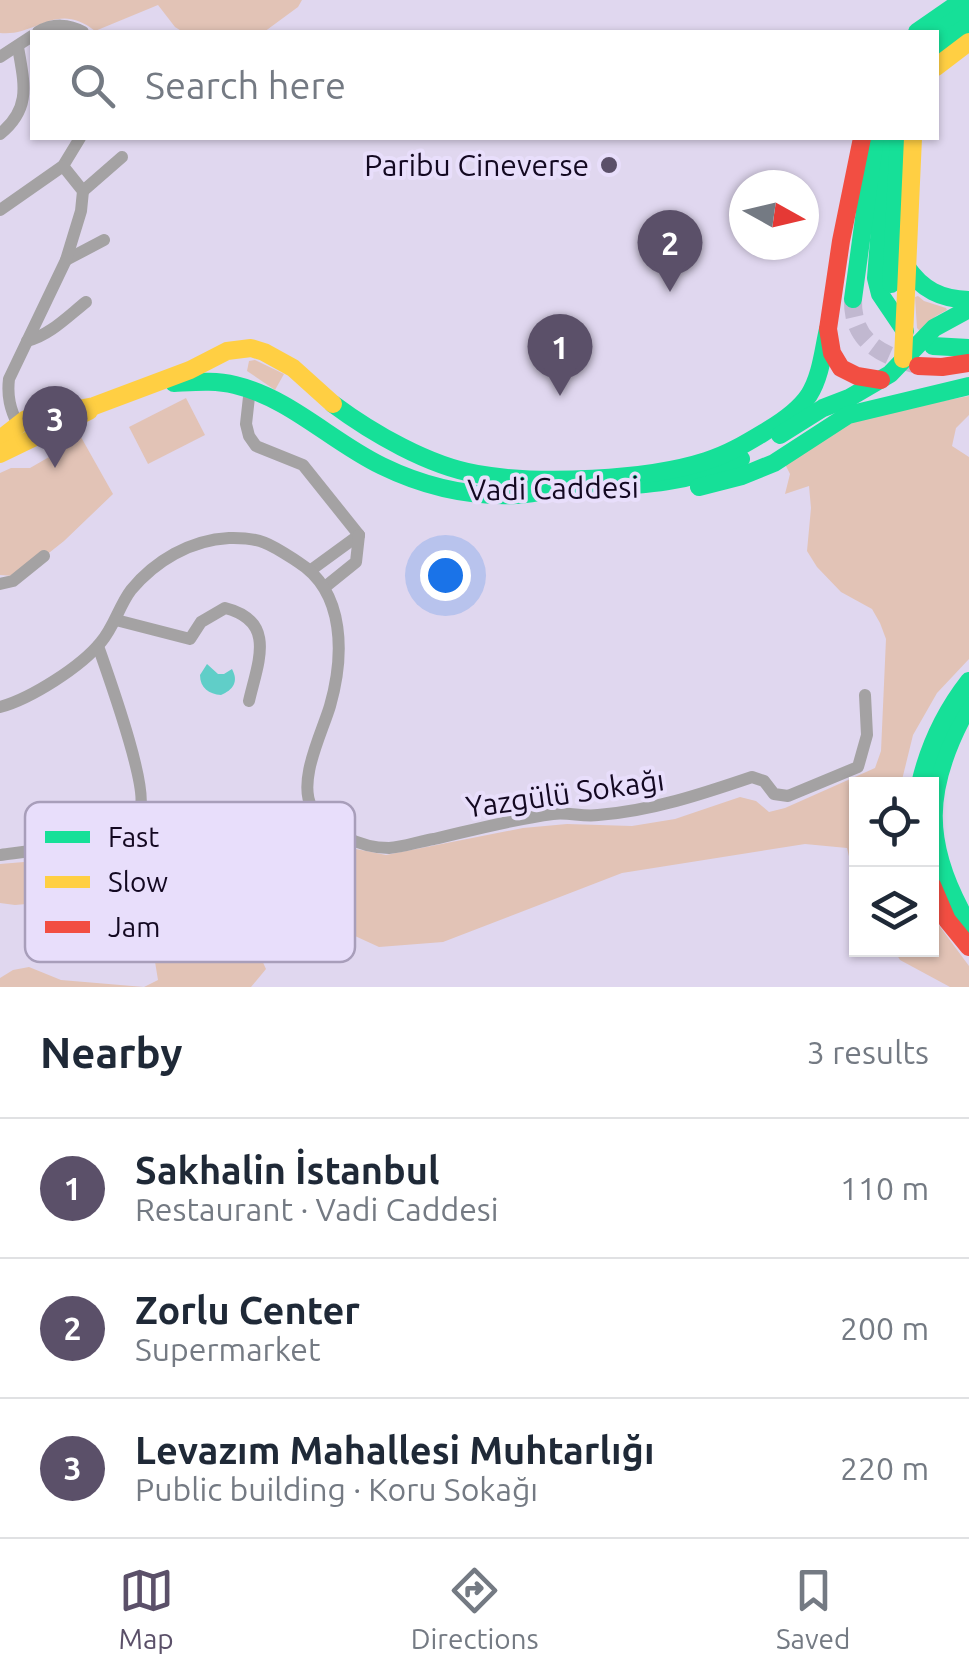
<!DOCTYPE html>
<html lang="en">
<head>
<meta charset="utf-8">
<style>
  :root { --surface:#fff; --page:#f2f2f3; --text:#1f2937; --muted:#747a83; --line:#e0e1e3; --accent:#5b5069 }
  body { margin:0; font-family:Ubuntu,sans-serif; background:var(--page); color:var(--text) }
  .controls { position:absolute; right:30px; bottom:30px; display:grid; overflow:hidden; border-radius:0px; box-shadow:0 2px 8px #0004 }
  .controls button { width:90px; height:90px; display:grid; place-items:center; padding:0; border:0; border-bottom:2px solid var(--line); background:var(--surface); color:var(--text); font:50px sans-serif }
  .compass { position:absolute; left:729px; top:170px; width:90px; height:90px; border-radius:50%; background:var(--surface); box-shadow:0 2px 8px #0004; rotate:98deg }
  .you { position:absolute; left:445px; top:575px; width:35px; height:35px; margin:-25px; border:8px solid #fff; border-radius:50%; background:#1a73e8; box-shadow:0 0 0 15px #1a73e833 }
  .badge { display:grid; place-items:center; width:65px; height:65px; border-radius:50%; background:var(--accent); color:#fff; font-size:32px; font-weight:700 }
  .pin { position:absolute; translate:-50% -82px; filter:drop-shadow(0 2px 5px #0008) }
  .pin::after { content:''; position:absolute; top:52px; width:35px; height:30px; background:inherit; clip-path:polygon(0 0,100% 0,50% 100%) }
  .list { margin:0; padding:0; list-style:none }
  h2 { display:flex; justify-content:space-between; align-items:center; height:130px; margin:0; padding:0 40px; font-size:42px }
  h2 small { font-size:32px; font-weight:400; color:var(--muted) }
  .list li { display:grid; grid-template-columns:65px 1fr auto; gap:30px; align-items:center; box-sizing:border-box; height:140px; padding:0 40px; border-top:2px solid var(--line) }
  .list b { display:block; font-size:38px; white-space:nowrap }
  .list p { margin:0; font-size:32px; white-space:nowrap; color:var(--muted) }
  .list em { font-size:32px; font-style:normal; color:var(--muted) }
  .icon { flex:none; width:55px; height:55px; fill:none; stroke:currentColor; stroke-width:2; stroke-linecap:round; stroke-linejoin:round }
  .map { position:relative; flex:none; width:969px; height:987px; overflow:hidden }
  .search { position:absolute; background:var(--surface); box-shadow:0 2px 8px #0004; left:30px; right:30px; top:30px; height:110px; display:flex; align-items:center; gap:25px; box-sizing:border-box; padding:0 35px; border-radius:0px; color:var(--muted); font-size:38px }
  .sheet { height:550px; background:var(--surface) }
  nav { display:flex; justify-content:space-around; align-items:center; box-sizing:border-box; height:140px; border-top:2px solid var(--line); background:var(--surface); font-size:28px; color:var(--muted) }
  nav a { display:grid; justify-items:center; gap:5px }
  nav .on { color:var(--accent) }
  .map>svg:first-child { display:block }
  .green { fill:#e2c3b6 }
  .water { fill:#60cec8 }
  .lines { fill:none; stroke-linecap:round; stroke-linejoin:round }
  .secondary-tunnel { stroke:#c1b8d0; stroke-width:18; stroke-dasharray:18 9; stroke-linecap:butt }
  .street { stroke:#a4a2a3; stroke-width:12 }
  .fast { stroke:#16e098; stroke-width:18 }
  .slow { stroke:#ffcf43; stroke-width:18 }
  .jam { stroke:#f24e42; stroke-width:18 }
  .poi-dot { fill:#5b5069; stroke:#e8defb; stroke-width:4 }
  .labels { text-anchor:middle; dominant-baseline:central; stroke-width:8; stroke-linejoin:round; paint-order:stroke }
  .poi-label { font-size:30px; fill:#130821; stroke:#e8defb; text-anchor:end }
  .street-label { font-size:30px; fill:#130821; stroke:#e8defb }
  .key { fill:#e8defb; stroke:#a89eba; stroke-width:2.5 }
  .key-label { font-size:28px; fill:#130821 }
</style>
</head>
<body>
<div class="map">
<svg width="969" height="987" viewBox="0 0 969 987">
  <rect width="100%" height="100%" fill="#e0d7ef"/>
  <g class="green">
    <path d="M0 0H302L298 7 264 32H183L175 27 158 5 95 31C56 0 37 37 0 33Z"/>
    <polygon points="918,296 924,301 946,308 947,310 936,316 920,331 917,328 915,297"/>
    <polygon points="255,360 284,374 275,390 247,371 249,361"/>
    <path d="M969 396V415L956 428 952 446 969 457V659L937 693 913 735 901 784H856V886L847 848 805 844 622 873 443 942 379 947 355 936 306 846 229 889 266 969 251 987H0V978L13 970 29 967 61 980 144 987 158 980 147 913 133 905 116 908 100 901 66 904 49 902 15 905 0 903V864L36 861 107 844 123 848 133 863C158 866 172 879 195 884 226 863 219 840 199 813H299L336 845 386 855 523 828 567 824 632 826 675 819 740 797 756 801 769 812 785 808 875 768 881 751 886 639 880 623 872 609 841 592 817 567 807 551 811 508 809 486 785 494 790 474 785 464 850 419Z"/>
    <polygon points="186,398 205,435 148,464 129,427"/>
    <polygon points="77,430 113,494 64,541 40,560 14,576 0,575 0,473 11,468 30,468 63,449 72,433"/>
    <polygon points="932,916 969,966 969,987 950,987 900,960 894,950 932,949"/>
  </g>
  <path class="water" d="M207 664 218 674H224L232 669C239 682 233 690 221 695 209 694 200 688 200 675Z"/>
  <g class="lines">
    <path class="secondary-tunnel" d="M853 299C852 340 878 354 914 364"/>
    <g class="street">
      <path d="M38 32C53 23 69 24 83 32"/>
      <polyline points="0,57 32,36"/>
      <path d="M0 134C32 108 24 83 18 47"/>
      <polyline points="83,191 122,157"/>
      <polyline points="0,210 63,166 80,138"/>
      <polyline points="66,260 104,240"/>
      <path d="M27 341C50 335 67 317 86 302"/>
      <polyline points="250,388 246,424 249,436 256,446 303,465 359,535"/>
      <path d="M18 425C10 409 7 396 9 379L66 260 81 211 83 191 63 166"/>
      <polyline points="311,570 359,535"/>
      <polyline points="0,584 13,581 44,556"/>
      <polyline points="325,587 356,562 359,535"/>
      <path d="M116 620 190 639 201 622 225 608C277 621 258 662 249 701"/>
      <path d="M0 707C30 699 81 667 101 642 114 627 119 606 131 590 155 561 190 540 229 538 262 537 272 545 298 562 346 592 344 657 330 706 322 733 297 781 312 808 326 832 361 848 389 848 404 847 420 841 434 839 473 830 513 819 553 814 568 812 583 817 598 815 651 811 702 794 752 777L764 781 774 794 788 796 858 767 867 735 865 695"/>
      <path d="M0 855C35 850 118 843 139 811 151 793 107 672 98 646"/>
    </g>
    <g class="fast">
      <polyline points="917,32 963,0"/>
      <polyline points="936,33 969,11"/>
      <polyline points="936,46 969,26"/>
      <polyline points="887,138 876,278 880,294 905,331"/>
      <path d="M906 266C922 290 941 299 969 300"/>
      <polyline points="891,284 899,138"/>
      <polyline points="853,299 875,138"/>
      <polyline points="933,346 969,348"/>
      <path d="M174 383C195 382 215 380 235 385 290 398 332 442 382 466 423 486 470 497 516 495 531 494 546 490 561 489 629 485 677 488 741 459"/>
      <path d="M333 404C372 433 429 466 477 474 539 485 647 480 706 461 729 454 748 442 768 430 783 421 799 410 809 395 821 376 823 351 828 329"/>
      <polyline points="780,435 823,408 849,398 890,374 934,328 969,309"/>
      <polyline points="699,487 742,476 774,463 848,415 969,386"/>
      <path d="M969 705C923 787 921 844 969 925"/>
      <path d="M920 784C929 745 944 713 969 681"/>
    </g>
    <g class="slow">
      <polyline points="936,67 969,42"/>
      <polyline points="903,359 913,138"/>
      <polyline points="0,439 26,419 94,406 190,370 227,351 251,348 264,352 293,368 333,404"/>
      <polyline points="0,454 89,411"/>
    </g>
    <g class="jam">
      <polyline points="862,138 841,241 828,329 832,353 841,368 857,376 881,380"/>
      <polyline points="918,366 942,367 969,363"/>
      <polyline points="932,885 947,920 969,947"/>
    </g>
  </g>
  <circle class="poi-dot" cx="609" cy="165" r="10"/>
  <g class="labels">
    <g class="poi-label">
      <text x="589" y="165">Paribu Cineverse</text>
    </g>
    <g class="street-label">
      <text transform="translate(553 488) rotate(-1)">Vadi Caddesi</text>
      <text transform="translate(565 793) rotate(-8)">Yazgülü Sokağı</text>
    </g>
  </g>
  <rect x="25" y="802" width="330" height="160" rx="15" class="key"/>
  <rect x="45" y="831" width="45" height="12" fill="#16e098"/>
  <rect x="45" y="876" width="45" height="12" fill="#ffcf43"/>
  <rect x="45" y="921" width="45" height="12" fill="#f24e42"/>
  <g class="key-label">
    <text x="108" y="847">Fast</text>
    <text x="108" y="892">Slow</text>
    <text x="108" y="937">Jam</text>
  </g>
</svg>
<div class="controls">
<button><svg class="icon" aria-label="locate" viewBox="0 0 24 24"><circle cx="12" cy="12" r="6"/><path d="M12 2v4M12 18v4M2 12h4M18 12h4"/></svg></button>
<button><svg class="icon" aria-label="layers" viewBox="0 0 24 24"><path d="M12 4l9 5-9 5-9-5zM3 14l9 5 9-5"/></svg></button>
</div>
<svg class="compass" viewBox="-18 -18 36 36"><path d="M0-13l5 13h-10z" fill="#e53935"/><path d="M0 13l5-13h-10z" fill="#747a83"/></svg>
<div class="you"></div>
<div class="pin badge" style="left:560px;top:396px">1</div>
<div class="pin badge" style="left:670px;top:292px">2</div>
<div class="pin badge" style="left:55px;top:468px">3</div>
<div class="search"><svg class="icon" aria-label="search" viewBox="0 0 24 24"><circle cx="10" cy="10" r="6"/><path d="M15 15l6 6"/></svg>Search here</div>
</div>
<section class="sheet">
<h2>Nearby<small>3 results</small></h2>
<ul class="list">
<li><span class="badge">1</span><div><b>Sakhalin İstanbul</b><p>Restaurant · Vadi Caddesi</p></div><em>110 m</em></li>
<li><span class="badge">2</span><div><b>Zorlu Center</b><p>Supermarket</p></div><em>200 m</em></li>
<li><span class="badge">3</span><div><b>Levazım Mahallesi Muhtarlığı</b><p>Public building · Koru Sokağı</p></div><em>220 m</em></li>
</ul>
</section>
<nav>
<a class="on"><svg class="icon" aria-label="map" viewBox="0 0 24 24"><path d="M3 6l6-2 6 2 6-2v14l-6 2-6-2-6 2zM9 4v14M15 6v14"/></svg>Map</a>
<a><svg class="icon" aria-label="directions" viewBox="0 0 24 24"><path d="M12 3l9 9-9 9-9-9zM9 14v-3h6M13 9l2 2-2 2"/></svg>Directions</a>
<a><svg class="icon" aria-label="saved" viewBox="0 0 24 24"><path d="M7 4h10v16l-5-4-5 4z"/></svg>Saved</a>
</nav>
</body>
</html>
